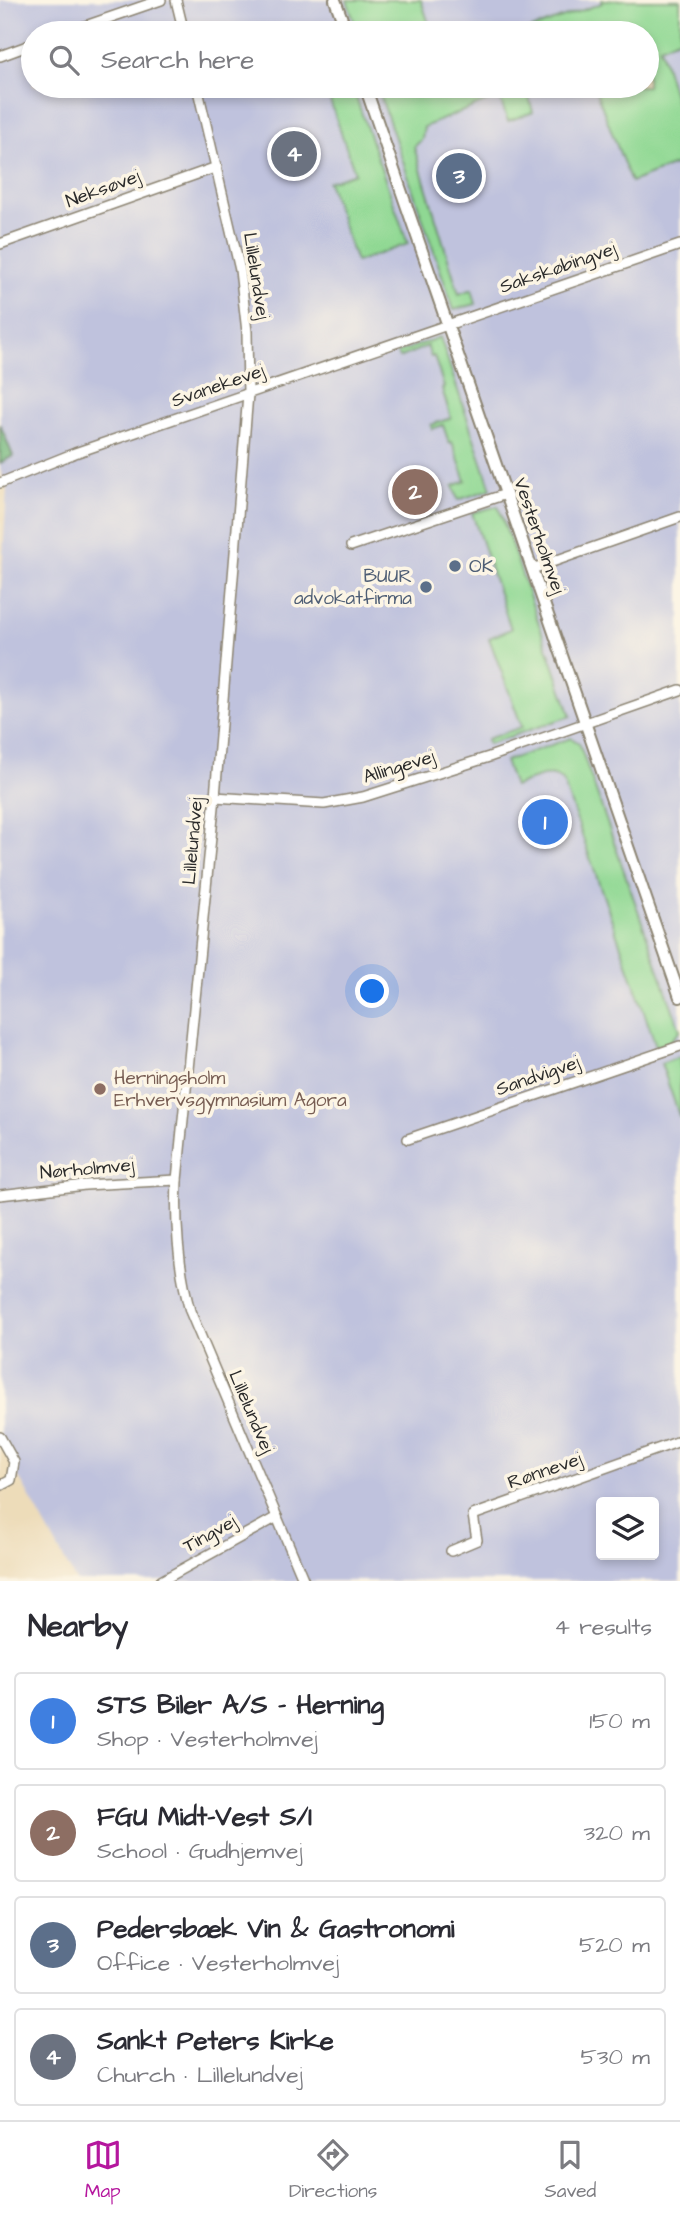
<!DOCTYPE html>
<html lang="en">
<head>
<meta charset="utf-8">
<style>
  :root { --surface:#fff; --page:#f7f7f7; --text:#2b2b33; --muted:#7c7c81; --line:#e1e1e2; --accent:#b5179e }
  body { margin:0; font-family:"Architects Daughter",sans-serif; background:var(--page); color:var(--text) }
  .controls { position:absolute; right:21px; bottom:21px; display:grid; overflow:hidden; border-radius:7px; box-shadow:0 4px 10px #0003 }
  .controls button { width:63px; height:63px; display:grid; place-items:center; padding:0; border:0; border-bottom:2px solid var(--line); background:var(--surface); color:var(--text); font:35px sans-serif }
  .you { position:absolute; left:373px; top:992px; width:24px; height:24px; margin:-18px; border:5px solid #fff; border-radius:50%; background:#1a73e8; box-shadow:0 0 0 10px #1a73e833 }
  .badge { display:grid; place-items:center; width:46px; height:46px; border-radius:50%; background:var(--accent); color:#fff; font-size:23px; font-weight:700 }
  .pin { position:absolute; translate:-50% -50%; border:4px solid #fff; box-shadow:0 2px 7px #0006 }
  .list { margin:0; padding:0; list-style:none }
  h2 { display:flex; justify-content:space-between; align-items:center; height:91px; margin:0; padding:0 28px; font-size:30px }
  h2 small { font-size:23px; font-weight:400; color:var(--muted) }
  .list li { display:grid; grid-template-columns:46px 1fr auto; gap:21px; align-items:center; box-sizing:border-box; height:98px; margin:0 14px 14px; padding:0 14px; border:2px solid var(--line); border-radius:7px }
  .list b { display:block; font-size:26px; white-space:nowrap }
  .list p { margin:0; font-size:23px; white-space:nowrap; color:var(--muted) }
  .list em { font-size:23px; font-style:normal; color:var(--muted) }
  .icon { flex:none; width:38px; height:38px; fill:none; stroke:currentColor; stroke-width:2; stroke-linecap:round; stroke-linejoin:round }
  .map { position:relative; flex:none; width:680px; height:1581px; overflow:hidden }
  .search { position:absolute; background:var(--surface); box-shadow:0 4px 10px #0003; left:21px; right:21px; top:21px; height:77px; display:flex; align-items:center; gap:18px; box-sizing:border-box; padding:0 24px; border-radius:38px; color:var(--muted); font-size:26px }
  .sheet { height:539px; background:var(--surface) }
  nav { display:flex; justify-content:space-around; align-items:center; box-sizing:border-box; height:98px; border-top:2px solid var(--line); background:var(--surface); font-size:19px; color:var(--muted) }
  nav a { display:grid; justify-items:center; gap:4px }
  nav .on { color:var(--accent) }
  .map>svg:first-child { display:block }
  .industrial { fill:#bfc2dd; fill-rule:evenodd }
  .green { fill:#8fd893; stroke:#5d825f; stroke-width:2 }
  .forest { fill:#73b87d; stroke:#4f7254; stroke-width:2 }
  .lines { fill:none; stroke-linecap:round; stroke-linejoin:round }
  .minor-casing { stroke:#8c8472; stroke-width:12 }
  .tertiary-casing { stroke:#8c8472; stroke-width:14 }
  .minor { stroke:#fff; stroke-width:9 }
  .tertiary { stroke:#fff; stroke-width:10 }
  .service-dot { fill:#5c6f8a; stroke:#fcf5e5; stroke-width:2.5 }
  .education-dot { fill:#8d6e63; stroke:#fcf5e5; stroke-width:2.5 }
  .labels { text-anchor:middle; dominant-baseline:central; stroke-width:7; stroke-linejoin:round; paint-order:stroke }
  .street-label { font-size:19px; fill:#2b2b2b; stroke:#fcf5e5 }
  .service-label { font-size:19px; fill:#4e5e75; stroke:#fcf5e5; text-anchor:start }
  .education-label { font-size:19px; fill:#785e54; stroke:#fcf5e5; text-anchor:start }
</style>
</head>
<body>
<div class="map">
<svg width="680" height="1581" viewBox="0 0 680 1581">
  <rect width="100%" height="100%" fill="#fcf5e5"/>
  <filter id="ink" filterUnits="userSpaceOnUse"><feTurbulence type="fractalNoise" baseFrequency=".0143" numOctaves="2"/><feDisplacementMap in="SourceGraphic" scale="14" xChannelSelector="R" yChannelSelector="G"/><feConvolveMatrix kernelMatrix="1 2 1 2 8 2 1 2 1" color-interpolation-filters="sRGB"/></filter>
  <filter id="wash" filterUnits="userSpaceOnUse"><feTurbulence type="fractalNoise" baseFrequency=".00686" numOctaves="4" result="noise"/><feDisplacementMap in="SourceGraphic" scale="28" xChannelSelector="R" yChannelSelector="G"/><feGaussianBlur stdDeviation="1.57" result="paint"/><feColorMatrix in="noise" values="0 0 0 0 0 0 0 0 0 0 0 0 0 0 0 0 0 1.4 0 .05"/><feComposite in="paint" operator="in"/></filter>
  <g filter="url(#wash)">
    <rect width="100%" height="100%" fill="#eddcb9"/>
    <path class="industrial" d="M0 0H680V1581H76L0 1443V603L7 489 0 469ZM33 33H647V86H33ZM601 1502H654V1555H601Z"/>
    <g class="green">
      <polygon points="347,0 421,0 432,33 358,33"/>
      <polygon points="602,0 680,0 680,38 660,47 680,116 680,163 631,182 594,86 647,86 647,33 521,33 602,3"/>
      <polygon points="346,86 352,86 408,244 356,262 328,182 355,173 327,92"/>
      <polygon points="377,86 526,86 533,112 508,121 499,96 424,127 422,139 414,147 459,294 472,289 476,304 454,310"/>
      <polygon points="440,337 491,489 458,500 453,486 466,481 452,442 449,443 443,425 432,429 431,425 451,418 442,389 444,387 434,356 431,357 427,346 399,358 397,353"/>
      <polygon points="498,506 571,716 488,744 487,739 522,727 489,638 511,629 472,513"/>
      <path d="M571 738 579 743 680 1030 670 1042 656 1046 563 781C549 768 530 781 514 787L505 761Z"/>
      <polygon points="680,1056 680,1118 661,1063"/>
    </g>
    <polygon class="forest" points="0,424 13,456 0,463"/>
  </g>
  <g filter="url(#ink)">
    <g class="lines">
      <defs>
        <g id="minor">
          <polyline points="176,0 184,33"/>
          <polyline points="65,33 161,0"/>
          <polyline points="0,56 33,44"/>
          <path d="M197 86 240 270 247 332 248 394 215 797 177 1180C175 1226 178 1267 190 1311L304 1581"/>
          <polyline points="0,244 217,167"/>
          <polyline points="0,483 75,453 680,245"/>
          <polyline points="351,546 506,494"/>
          <polyline points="532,569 680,517"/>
          <polyline points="215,797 324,804 363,797 489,757 680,690"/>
          <polyline points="408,1139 680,1046"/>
          <polyline points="0,1195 85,1185 177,1180"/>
          <polyline points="0,1437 14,1462 11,1480 0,1486"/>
          <polyline points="451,1551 477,1540 473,1515 680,1441"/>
          <polyline points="161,1581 277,1517"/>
        </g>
        <g id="tertiary">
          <polyline points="335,0 347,33"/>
          <polyline points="365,86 680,997"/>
        </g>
      </defs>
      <use href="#minor" class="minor-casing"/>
      <use href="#tertiary" class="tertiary-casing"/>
      <use href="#minor" class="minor"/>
      <use href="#tertiary" class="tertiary"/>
    </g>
  </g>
  <g class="service-dot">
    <circle cx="455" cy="566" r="7"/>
    <circle cx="426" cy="587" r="7"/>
  </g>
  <circle class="education-dot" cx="100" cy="1089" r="7"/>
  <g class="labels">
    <g class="street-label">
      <text transform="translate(103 189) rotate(-20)">Neksøvej</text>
      <text transform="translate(558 268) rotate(-19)">Sakskøbingvej</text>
      <text transform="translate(256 276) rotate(81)">Lillelundvej</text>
      <text transform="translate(218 386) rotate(-19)">Svanekevej</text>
      <text transform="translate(539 536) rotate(71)">Vesterholmvej</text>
      <text transform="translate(399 767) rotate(-17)">Allingevej</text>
      <text transform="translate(193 841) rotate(-85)">Lillelundvej</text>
      <text transform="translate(538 1076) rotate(-19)">Sandvigvej</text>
      <text transform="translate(87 1169) rotate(-5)">Nørholmvej</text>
      <text transform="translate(251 1412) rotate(67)">Lillelundvej</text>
      <text transform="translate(545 1471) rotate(-19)">Rønnevej</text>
      <text transform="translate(210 1534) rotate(-29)">Tingvej</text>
    </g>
    <g class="service-label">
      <text x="469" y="566">OK</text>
      <text x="412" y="576" text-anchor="end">BUUR<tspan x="412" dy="22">advokatfirma</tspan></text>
    </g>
    <g class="education-label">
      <text x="114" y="1078">Herningsholm<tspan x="114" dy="22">Erhvervsgymnasium Agora</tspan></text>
    </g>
  </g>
</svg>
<div class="controls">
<button><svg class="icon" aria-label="layers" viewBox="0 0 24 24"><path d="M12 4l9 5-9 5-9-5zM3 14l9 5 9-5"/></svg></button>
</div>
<div class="you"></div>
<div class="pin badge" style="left:545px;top:822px;background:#3f7fe0">1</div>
<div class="pin badge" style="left:415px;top:492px;background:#8d6e63">2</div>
<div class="pin badge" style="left:459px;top:176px;background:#5c6f8a">3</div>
<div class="pin badge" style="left:294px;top:154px;background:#6b7280">4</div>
<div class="search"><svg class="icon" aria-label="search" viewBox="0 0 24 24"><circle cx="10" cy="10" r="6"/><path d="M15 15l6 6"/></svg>Search here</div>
</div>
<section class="sheet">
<h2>Nearby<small>4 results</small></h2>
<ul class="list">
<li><span class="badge" style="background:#3f7fe0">1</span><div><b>STS Biler A/S - Herning</b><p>Shop · Vesterholmvej</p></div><em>150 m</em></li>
<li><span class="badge" style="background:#8d6e63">2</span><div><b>FGU Midt-Vest S/I</b><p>School · Gudhjemvej</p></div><em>320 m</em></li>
<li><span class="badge" style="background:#5c6f8a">3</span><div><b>Pedersbæk Vin &amp; Gastronomi</b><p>Office · Vesterholmvej</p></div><em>520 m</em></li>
<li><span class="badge" style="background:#6b7280">4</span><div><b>Sankt Peters Kirke</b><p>Church · Lillelundvej</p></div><em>530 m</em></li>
</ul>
</section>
<nav>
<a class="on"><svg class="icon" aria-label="map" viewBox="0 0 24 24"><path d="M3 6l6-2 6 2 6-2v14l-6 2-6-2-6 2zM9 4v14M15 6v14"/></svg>Map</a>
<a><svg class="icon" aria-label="directions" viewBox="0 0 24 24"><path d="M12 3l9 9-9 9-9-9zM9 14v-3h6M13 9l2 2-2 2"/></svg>Directions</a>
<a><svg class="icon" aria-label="saved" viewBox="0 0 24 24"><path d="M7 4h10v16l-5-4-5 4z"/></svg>Saved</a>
</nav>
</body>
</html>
